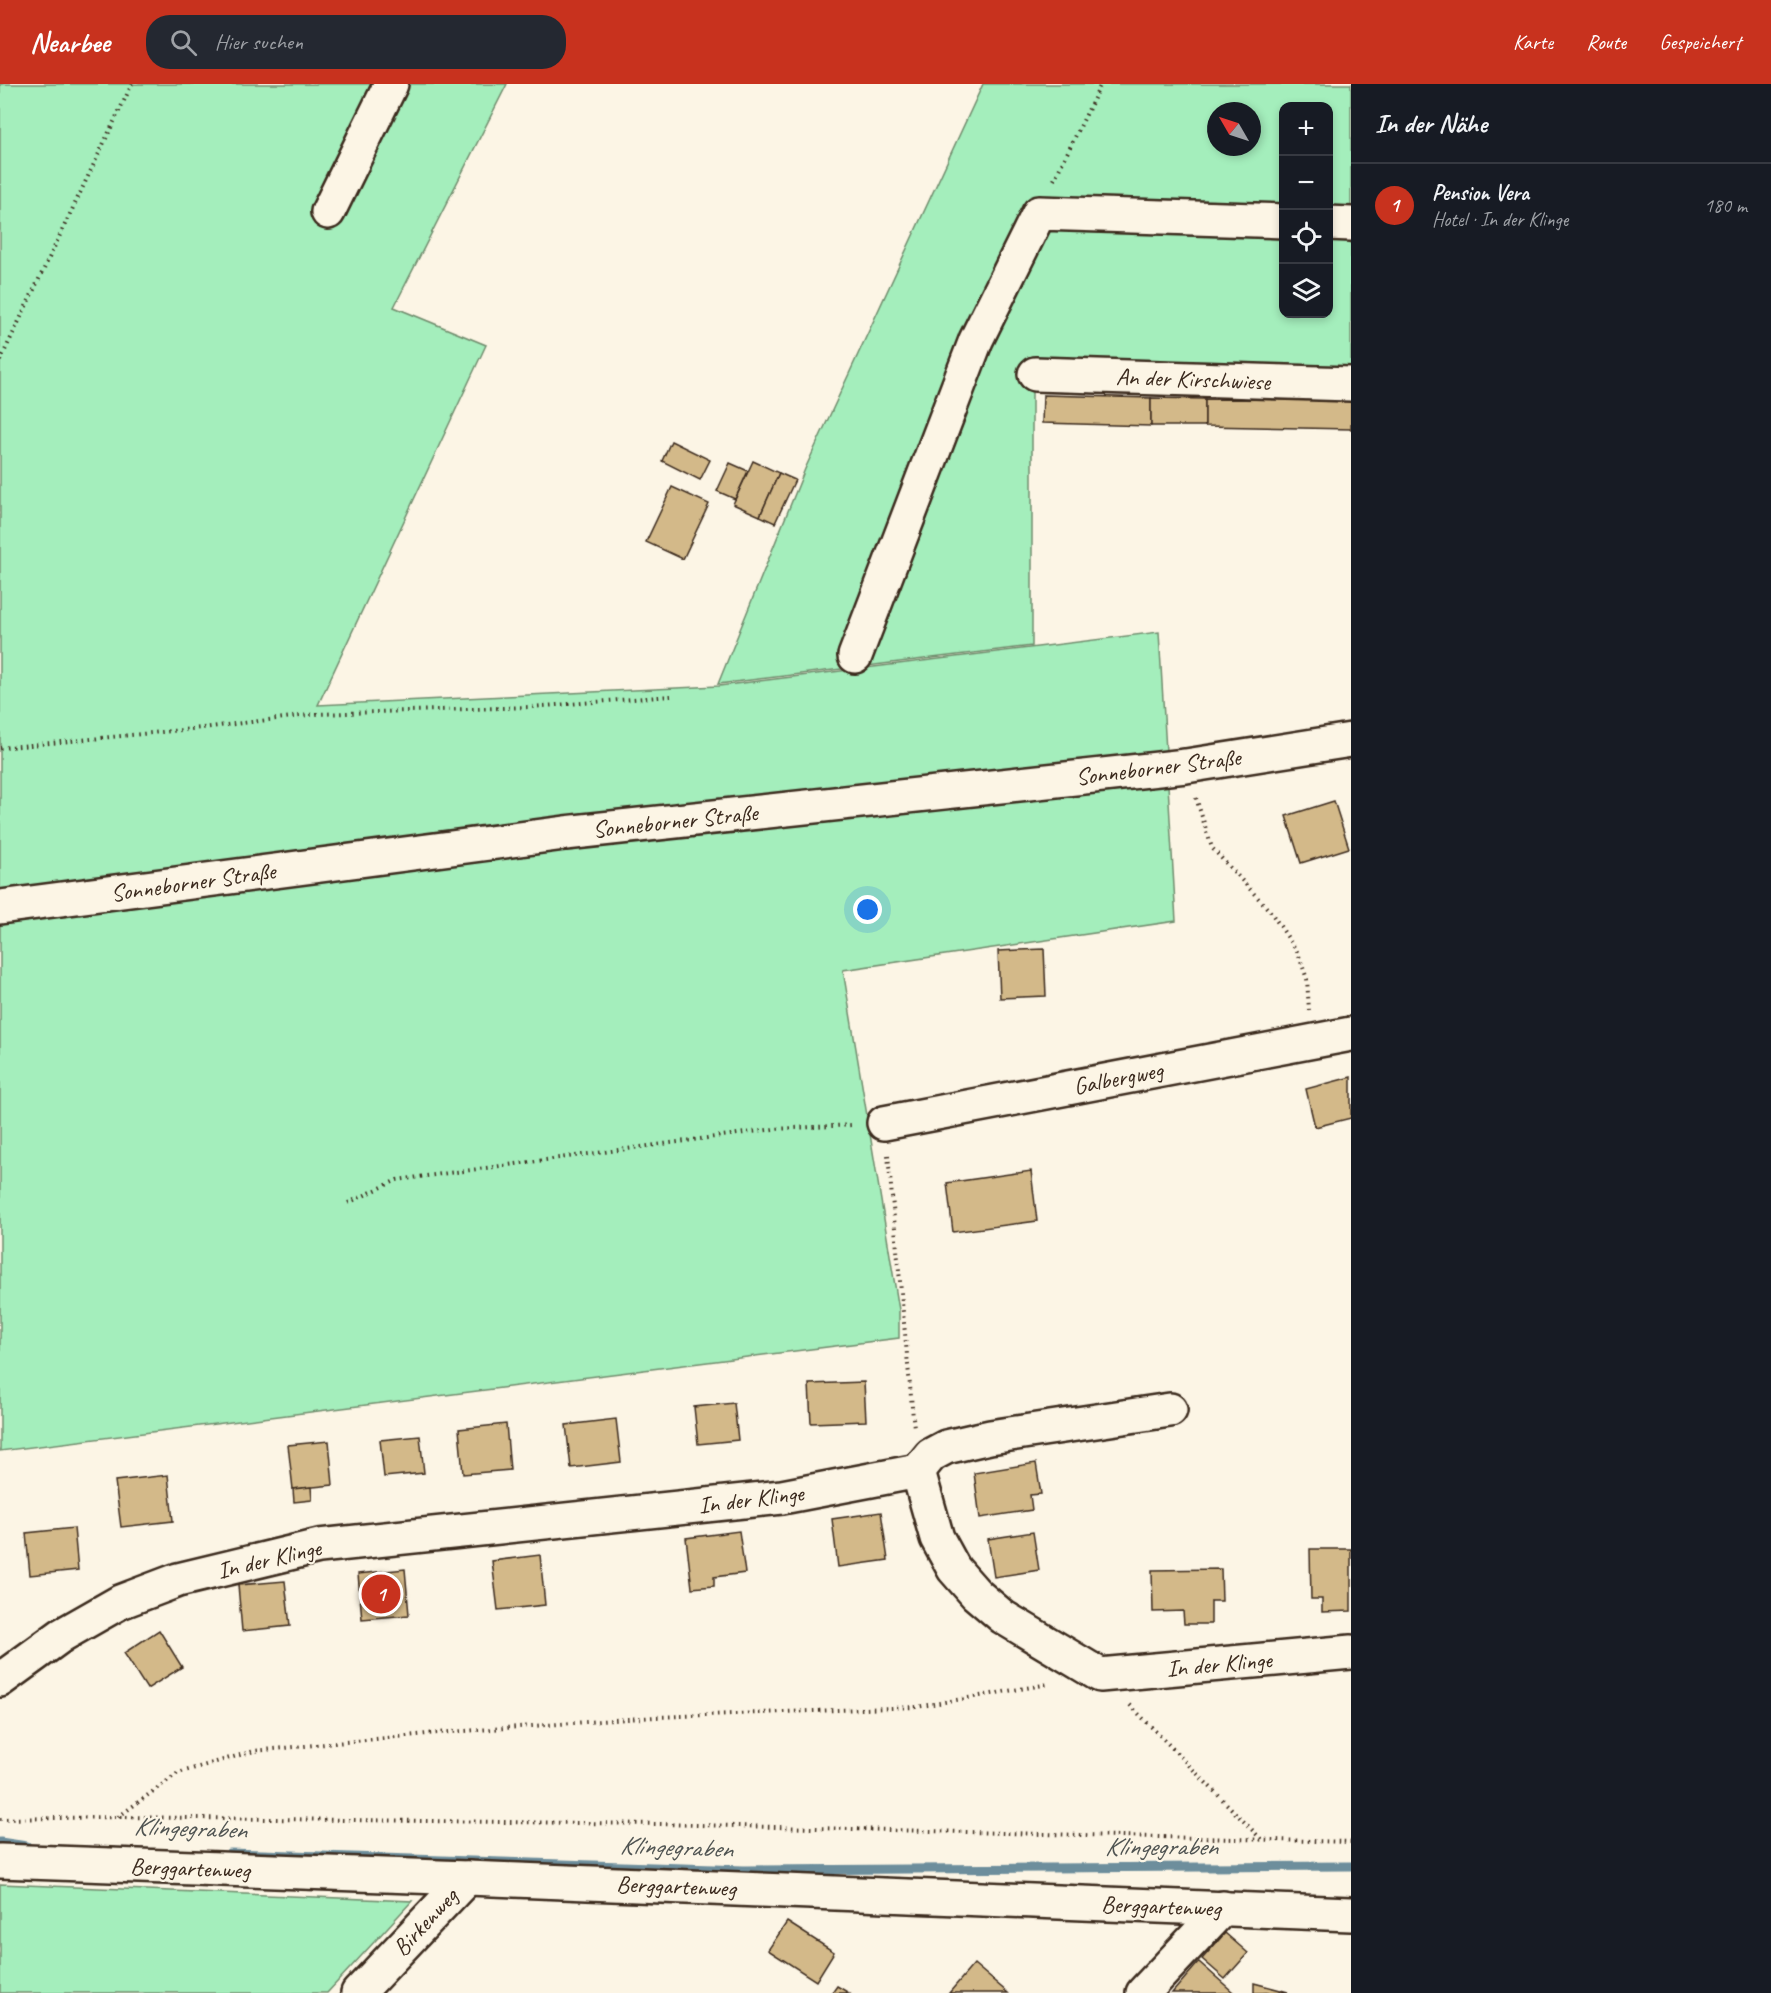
<!DOCTYPE html>
<html lang="de">
<head>
<meta charset="utf-8">
<style>
  :root { --surface:#171b24; --page:#242831; --text:#f1f3f6; --muted:#9ea1a6; --line:#363941; --accent:#c8321e }
  body { margin:0; font-family:Caveat,sans-serif; background:var(--page); color:var(--text) }
  .controls { position:absolute; right:18px; top:18px; display:grid; overflow:hidden; border-radius:12px; box-shadow:0 3px 9px #0003 }
  .controls button { width:54px; height:54px; display:grid; place-items:center; padding:0; border:0; border-bottom:2px solid var(--line); background:var(--surface); color:var(--text); font:30px sans-serif }
  .compass { position:absolute; left:1207px; top:18px; width:54px; height:54px; border-radius:50%; background:var(--surface); box-shadow:0 3px 9px #0003; rotate:309deg }
  .you { position:absolute; left:868px; top:826px; width:21px; height:21px; margin:-15px; border:4px solid #fff; border-radius:50%; background:#1a73e8; box-shadow:0 0 0 9px #1a73e833 }
  .badge { display:grid; place-items:center; width:39px; height:39px; border-radius:50%; background:var(--accent); color:#fff; font-size:20px; font-weight:700 }
  .pin { position:absolute; translate:-50% -50%; border:3px solid #fff; box-shadow:0 2px 6px #0006 }
  .list { margin:0; padding:0; list-style:none }
  h2 { display:flex; justify-content:space-between; align-items:center; height:78px; margin:0; padding:0 24px; font-size:26px }
  h2 small { font-size:20px; font-weight:400; color:var(--muted) }
  .list li { display:grid; grid-template-columns:39px 1fr auto; gap:18px; align-items:center; box-sizing:border-box; height:84px; padding:0 24px; border-top:2px solid var(--line) }
  .list b { display:block; font-size:22px; white-space:nowrap }
  .list p { margin:0; font-size:20px; white-space:nowrap; color:var(--muted) }
  .list em { font-size:20px; font-style:normal; color:var(--muted) }
  .icon { flex:none; width:33px; height:33px; fill:none; stroke:currentColor; stroke-width:2; stroke-linecap:round; stroke-linejoin:round }
  .map { position:relative; flex:none; width:1351px; height:1909px; overflow:hidden }
  header { display:flex; align-items:center; gap:36px; box-sizing:border-box; height:84px; padding:0 30px; background:var(--accent); color:#fff }
  header strong { font-size:28px }
  nav { display:flex; gap:33px; margin-inline-start:auto; font-size:21px }
  .search { width:420px; height:54px; background:var(--page); display:flex; align-items:center; gap:15px; box-sizing:border-box; padding:0 21px; border-radius:24px; color:var(--muted); font-size:22px }
  main { display:flex }
  aside { flex:1; background:var(--surface) }
  .map>svg:first-child { display:block }
  .green { fill:#a4eebc; stroke:#708c6d; stroke-width:1.5; fill-rule:evenodd }
  .lines { fill:none; stroke-linecap:round; stroke-linejoin:round }
  .stream { stroke:#6d8e9c; stroke-width:9 }
  .building { fill:#d3b989; stroke:#3b2a1e; stroke-width:1.5 }
  .minor-casing { stroke:#3b2a1e; stroke-width:38 }
  .path { stroke:#3b2a1e; stroke-width:4; stroke-dasharray:1.5 4.5; stroke-linecap:butt }
  .minor { stroke:#fcf5e5; stroke-width:33 }
  .labels { text-anchor:middle; dominant-baseline:central; stroke-width:4.5; stroke-linejoin:round; paint-order:stroke }
  .street-label { font-size:24px; fill:#3b2a1e; stroke:#fcf5e5 }
  .water-label { font-size:26px; font-style:italic; fill:#505452; stroke:#fcf5e5 }
</style>
</head>
<body>
<header>
<strong>Nearbee</strong>
<div class="search"><svg class="icon" aria-label="search" viewBox="0 0 24 24"><circle cx="10" cy="10" r="6"/><path d="M15 15l6 6"/></svg>Hier suchen</div>
<nav><a>Karte</a><a>Route</a><a>Gespeichert</a></nav>
</header>
<main>
<div class="map">
<svg width="1351" height="1909" viewBox="0 0 1351 1909">
  <rect width="100%" height="100%" fill="#fcf5e5"/>
  <filter id="ink" filterUnits="userSpaceOnUse"><feTurbulence type="fractalNoise" baseFrequency=".0167" numOctaves="2"/><feDisplacementMap in="SourceGraphic" scale="12" xChannelSelector="R" yChannelSelector="G"/><feConvolveMatrix kernelMatrix="1 2 1 2 8 2 1 2 1" color-interpolation-filters="sRGB"/></filter>
  <g filter="url(#ink)">
    <g class="green">
      <polygon points="0,0 507,0 394,223 486,261 318,621 719,602 1159,548 1176,837 843,886 899,1226 899,1254 0,1367"/>
      <path d="M983 0H1351V288L1032 274V562L718 600 805 385ZM1284 22H1328V230H1284ZM1216 27H1252V63H1216Z"/>
      <polygon points="0,1800 412,1817 327,1909 0,1909"/>
    </g>
    <g class="lines">
      <g class="stream">
        <polyline points="0,1758 27,1762"/>
        <polyline points="230,1769 744,1786 1351,1782"/>
      </g>
    </g>
    <g class="building">
      <polygon points="1043,311 1151,314 1151,342 1042,339"/>
      <polygon points="1151,314 1205,315 1205,342 1151,342"/>
      <polygon points="1205,315 1351,316 1351,345 1205,342"/>
      <polygon points="671,357 710,376 700,396 662,377"/>
      <polygon points="753,377 779,389 760,432 733,420"/>
      <polygon points="730,379 748,387 735,415 717,407"/>
      <polygon points="779,389 795,396 775,439 760,432"/>
      <polygon points="672,403 709,420 683,475 646,458"/>
      <polygon points="1334,717 1349,764 1301,779 1286,732"/>
      <polygon points="1044,865 1046,912 1000,914 998,867"/>
      <polygon points="1351,993 1351,1034 1315,1043 1306,1005"/>
      <polygon points="1031,1087 1037,1137 953,1148 947,1099"/>
      <polygon points="864,1298 866,1337 811,1339 809,1300"/>
      <polygon points="734,1319 738,1356 698,1360 694,1323"/>
      <polygon points="616,1335 621,1378 571,1384 566,1341"/>
      <polygon points="506,1340 510,1386 463,1390 459,1345"/>
      <polygon points="420,1352 424,1389 384,1393 380,1356"/>
      <polygon points="329,1357 333,1401 293,1405 288,1361"/>
      <polygon points="1036,1379 1041,1410 1030,1411 1032,1426 980,1434 974,1389"/>
      <polygon points="168,1391 173,1437 121,1443 115,1397"/>
      <polygon points="311,1403 312,1416 294,1418 293,1405"/>
      <polygon points="881,1428 888,1476 838,1483 832,1435"/>
      <polygon points="74,1444 78,1486 30,1491 26,1449"/>
      <polygon points="739,1447 745,1489 714,1493 714,1502 692,1504 686,1454"/>
      <polygon points="1033,1448 1039,1486 994,1493 988,1455"/>
      <polygon points="1310,1465 1351,1465 1351,1527 1322,1528 1322,1515 1311,1515"/>
      <polygon points="540,1471 545,1521 498,1526 492,1477"/>
      <polygon points="405,1485 409,1531 362,1535 358,1490"/>
      <polygon points="1221,1485 1222,1517 1211,1517 1211,1540 1184,1540 1183,1527 1153,1528 1152,1486"/>
      <polygon points="285,1497 290,1542 242,1547 238,1501"/>
      <polygon points="159,1546 182,1583 147,1605 124,1569"/>
      <polygon points="787,1838 834,1868 816,1897 768,1866"/>
      <polygon points="1225,1849 1248,1869 1225,1895 1202,1875"/>
      <polygon points="1199,1878 1233,1908 1232,1909 1172,1909"/>
      <polygon points="974,1880 1008,1909 949,1909"/>
      <polygon points="1254,1899 1288,1908 1254,1909"/>
      <polygon points="837,1902 849,1909 832,1909"/>
    </g>
    <g class="lines">
      <defs>
        <g id="minor">
          <polyline points="328,128 391,0"/>
          <polyline points="1328,139 1351,140"/>
          <polyline points="1035,290 1351,300"/>
          <polyline points="855,572 976,256 1039,129 1284,137"/>
          <polyline points="0,823 565,749 1186,682 1351,656"/>
          <polyline points="884,1039 1351,950"/>
          <polyline points="918,1387 931,1371 946,1363 990,1353 1170,1326"/>
          <polyline points="0,1596 62,1551 120,1518 178,1496 319,1462 782,1413 918,1387 937,1454 954,1485 976,1510 1003,1533 1100,1591 1351,1568"/>
          <polyline points="0,1777 467,1794 1351,1830"/>
          <polyline points="358,1909 467,1794"/>
          <polyline points="1143,1909 1223,1824"/>
        </g>
      </defs>
      <use href="#minor" class="minor-casing"/>
      <g class="path">
        <polyline points="1054,96 1101,0"/>
        <polyline points="0,277 132,0"/>
        <polyline points="0,664 202,644 317,630 531,623 671,612"/>
        <polyline points="1196,714 1212,764 1270,827 1298,869 1307,895 1309,926"/>
        <polyline points="888,1071 914,1344"/>
        <polyline points="348,1119 397,1096 774,1045 853,1041"/>
        <polyline points="1130,1621 1261,1755"/>
        <polyline points="118,1733 178,1689 254,1667 437,1649 655,1633 916,1623 1049,1600"/>
        <polyline points="0,1735 117,1733 660,1740 1351,1758"/>
      </g>
      <use href="#minor" class="minor"/>
    </g>
  </g>
  <g class="labels">
    <g class="street-label">
      <text transform="translate(1193 295) rotate(2)">An der Kirschwiese</text>
      <text transform="translate(1158 683) rotate(-7)">Sonneborner Straße</text>
      <text transform="translate(675 737) rotate(-6)">Sonneborner Straße</text>
      <text transform="translate(193 798) rotate(-8)">Sonneborner Straße</text>
      <text transform="translate(1118 994) rotate(-11)">Galbergweg</text>
      <text transform="translate(751 1415) rotate(-7)">In der Klinge</text>
      <text transform="translate(269 1475) rotate(-13)">In der Klinge</text>
      <text transform="translate(1219 1580) rotate(-5)">In der Klinge</text>
      <text transform="translate(190 1784) rotate(2)">Berggartenweg</text>
      <text transform="translate(676 1802) rotate(2)">Berggartenweg</text>
      <text transform="translate(1161 1822) rotate(2)">Berggartenweg</text>
      <text transform="translate(425 1838) rotate(-47)">Birkenweg</text>
    </g>
    <g class="water-label">
      <text transform="translate(190 1744) rotate(2)">Klingegraben</text>
      <text x="1161" y="1762">Klingegraben</text>
      <text transform="translate(676 1763) rotate(2)">Klingegraben</text>
    </g>
  </g>
</svg>
<div class="controls">
<button>+</button>
<button>−</button>
<button><svg class="icon" aria-label="locate" viewBox="0 0 24 24"><circle cx="12" cy="12" r="6"/><path d="M12 2v4M12 18v4M2 12h4M18 12h4"/></svg></button>
<button><svg class="icon" aria-label="layers" viewBox="0 0 24 24"><path d="M12 4l9 5-9 5-9-5zM3 14l9 5 9-5"/></svg></button>
</div>
<svg class="compass" viewBox="-18 -18 36 36"><path d="M0-13l5 13h-10z" fill="#e53935"/><path d="M0 13l5-13h-10z" fill="#9ea1a6"/></svg>
<div class="you"></div>
<div class="pin badge" style="left:381px;top:1510px">1</div>
</div>
<aside>
<h2>In der Nähe<small></small></h2>
<ul class="list">
<li><span class="badge">1</span><div><b>Pension Vera</b><p>Hotel · In der Klinge</p></div><em>180 m</em></li>
</ul>
</aside>
</main>
</body>
</html>
